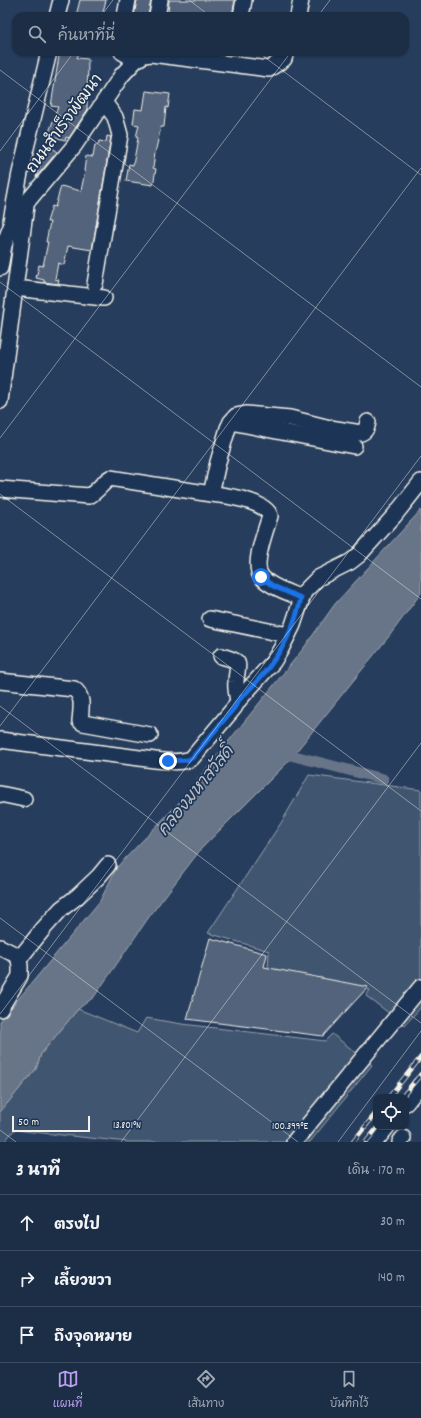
<!DOCTYPE html>
<html lang="th">
<head>
<meta charset="utf-8">
<style>
  :root { --surface:#1c2e46; --page:#25364d; --text:#f1f3f6; --muted:#a0a8b3; --line:#3a4a5f; --accent:#bca0f2 }
  body { margin:0; font-family:Dekko,"Playpen Sans Thai",sans-serif; background:var(--page); color:var(--text) }
  .controls { position:absolute; right:12px; bottom:12px; display:grid; overflow:hidden; border-radius:8px; box-shadow:0 1px 3px #0004 }
  .controls button { width:36px; height:36px; display:grid; place-items:center; padding:0; border:0; border-bottom:1px solid var(--line); background:var(--surface); color:var(--text); font:20px sans-serif }
  .scale { position:absolute; left:12px; bottom:10px; width:78px; box-sizing:border-box; padding-left:4px; border:2px solid #f4f1e8; border-top:0; font-size:11px; line-height:14px; white-space:nowrap; color:#f4f1e8; -webkit-text-stroke:3px #1d3557; paint-order:stroke }
  .stop { position:absolute; width:12px; height:12px; margin:-9px; border:3px solid #1a73e8; border-radius:50%; background:#fff }
  .stop.end { background:#1a73e8; border-color:#fff; box-shadow:0 1px 4px #0008 }
  .list { margin:0; padding:0; list-style:none }
  h2 { display:flex; justify-content:space-between; align-items:center; height:52px; margin:0; padding:0 16px; font-size:17px }
  h2 small { font-size:13px; font-weight:400; color:var(--muted) }
  .list li { display:grid; grid-template-columns:26px 1fr auto; gap:12px; align-items:center; box-sizing:border-box; height:56px; padding:0 16px; border-top:1px solid var(--line) }
  .list b { display:block; font-size:15px; white-space:nowrap }
  .list em { font-size:13px; font-style:normal; color:var(--muted) }
  .icon { flex:none; width:22px; height:22px; fill:none; stroke:currentColor; stroke-width:2; stroke-linecap:round; stroke-linejoin:round }
  .map { position:relative; flex:none; width:421px; height:1142px; overflow:hidden }
  .search { position:absolute; background:var(--surface); box-shadow:0 1px 3px #0004; left:12px; right:12px; top:12px; height:44px; display:flex; align-items:center; gap:10px; box-sizing:border-box; padding:0 14px; border-radius:12px; color:var(--muted); font-size:15px }
  .sheet { height:220px; background:var(--surface) }
  nav { display:flex; justify-content:space-around; align-items:center; box-sizing:border-box; height:56px; border-top:1px solid var(--line); background:var(--surface); font-size:11px; color:var(--muted) }
  nav a { display:grid; justify-items:center; gap:2px }
  nav .on { color:var(--accent) }
  .map>svg:first-child { display:block }
  .green { fill:#40546f; stroke:#9aa2ac }
  .water { fill:#677588; stroke:#9fa7ae }
  .lines { fill:none; stroke-linecap:round; stroke-linejoin:round }
  .canal { stroke:#677588; stroke-width:11 }
  .building { fill:#52647b; stroke:#f4f1e8 }
  .minor-casing { stroke:#f4f1e8; stroke-width:18 }
  .minor { stroke:#1d3557; stroke-width:15 }
  .rail-casing { stroke:#f4f1e8; stroke-width:4.5 }
  .rail { stroke:#1d3557; stroke-width:3; stroke-dasharray:9; stroke-linecap:butt }
  .route { stroke:#1a73e8; stroke-width:5 }
  .ticks { fill:none; stroke:#f4f1e8; stroke-width:1; stroke-opacity:0.45 }
  .labels { text-anchor:middle; dominant-baseline:central; stroke-width:3.5; stroke-linejoin:round; paint-order:stroke }
  .street-label { font-size:16px; fill:#f4f1e8; stroke:#1d3557 }
  .water-label { font-size:17px; font-style:italic; fill:#bcbfc2; stroke:#1d3557 }
  .ticks-label { font-size:10px; text-anchor:middle; fill:#f4f1e8; stroke:#1d3557; stroke-width:3.5; stroke-linejoin:round; paint-order:stroke }
</style>
</head>
<body>
<div class="map">
<svg width="421" height="1142" viewBox="0 0 421 1142">
  <rect width="100%" height="100%" fill="#263d5d"/>
  <filter id="ink" filterUnits="userSpaceOnUse"><feTurbulence type="fractalNoise" baseFrequency=".025" numOctaves="2"/><feDisplacementMap in="SourceGraphic" scale="8" xChannelSelector="R" yChannelSelector="G"/><feConvolveMatrix kernelMatrix="1 2 1 2 8 2 1 2 1" color-interpolation-filters="sRGB"/></filter>
  <g filter="url(#ink)">
    <g class="green">
      <polygon points="309,775 421,790 421,1007 405,1025 366,996 370,990 268,969 269,951 208,933 281,823"/>
      <polygon points="78,1009 137,1033 146,1018 182,1024 325,1041 332,1034 372,1065 310,1142 128,1142 14,1130 4,1142 0,1142 0,1112 36,1069 41,1054"/>
    </g>
    <polygon class="water" points="421,510 421,593 390,635 287,763 201,849 149,917 94,997 78,1009 41,1054 36,1069 0,1112 0,1021 100,901 117,867 195,786 198,779 303,649 335,604"/>
    <g class="lines">
      <polyline class="canal" points="279,752 383,779"/>
    </g>
    <g class="building">
      <polygon points="80,0 106,0 102,16 76,16"/>
      <polygon points="137,0 151,0 148,16 134,16"/>
      <polygon points="169,0 235,0 232,16 168,16"/>
      <polygon points="62,52 79,52 77,58 88,59 87,109 88,109 69,138 66,137 65,140 48,135 58,107 51,106 59,56 61,56"/>
      <polygon points="146,91 170,94 168,108 166,107 164,127 161,127 155,153 153,168 156,169 153,185 126,181 129,164 133,165 138,138 136,137 139,125 133,124 135,109 143,110"/>
      <polygon points="107,136 111,137 92,250 68,246 64,265 58,263 55,279 59,280 58,284 44,282 44,280 36,278 39,265 43,266 48,242 46,242 50,222 47,222 52,206 55,207 61,186 81,191 85,171 84,171 86,156 93,157 95,145 98,145 99,141 106,142"/>
      <polygon points="47,145 57,152 36,177 38,171"/>
      <polygon points="210,938 267,954 264,967 368,987 323,1036 187,1019"/>
    </g>
    <g class="lines">
      <defs>
        <g id="minor">
          <polyline points="57,16 61,0"/>
          <polyline points="125,16 128,0"/>
          <polyline points="157,16 160,0"/>
          <polyline points="241,16 244,0"/>
          <polyline points="298,16 301,0"/>
          <polyline points="122,52 136,60"/>
          <polyline points="11,221 20,173 49,52"/>
          <polyline points="0,268 4,245 10,229 17,214 74,146 122,75 136,60 144,55 151,54 269,69 284,59 286,52"/>
          <polyline points="95,284 120,135 115,117 104,102"/>
          <polyline points="15,288 104,298"/>
          <polyline points="0,401 26,206"/>
          <polyline points="231,422 354,446"/>
          <path d="M0 489 89 496C98 491 102 483 110 478L211 494"/>
          <path d="M301 598C290 593 268 586 261 576 252 564 266 530 270 516 266 501 225 495 211 494L218 462 228 428 231 422 236 416 246 414 290 418 330 428 361 433C366 431 367 427 368 422"/>
          <polyline points="210,619 288,635"/>
          <path d="M221 656C244 662 237 662 236 682 235 688 237 695 238 701"/>
          <path d="M0 681 74 689C84 696 81 709 80 721L83 723 150 735"/>
          <path d="M0 740 155 760C167 761 182 764 192 758L234 708 238 701 273 662 281 649 293 625 304 592 318 578 350 562 359 555 394 516 421 482"/>
          <polyline points="0,794 24,799"/>
          <polyline points="0,947 16,955 19,959 20,966 20,976 0,1009"/>
          <polyline points="19,959 44,928 61,909 78,896 99,876 108,865"/>
          <polyline points="406,1103 421,1084"/>
          <polyline points="294,1142 421,987"/>
          <polyline points="375,1142 387,1127"/>
          <polyline points="400,1142 403,1138"/>
        </g>
      </defs>
      <use href="#minor" class="minor-casing"/>
      <use href="#minor" class="minor"/>
      <defs>
        <g id="rail">
          <polyline points="389,1097 421,1057"/>
          <polyline points="402,1097 421,1074"/>
          <polyline points="353,1142 376,1113"/>
          <polyline points="366,1142 378,1127"/>
        </g>
      </defs>
      <use href="#rail" class="rail-casing"/>
      <use href="#rail" class="rail"/>
    </g>
  </g>
  <g class="lines" filter="url(#ink)">
    <path class="route" d="M168 761 188 760 192 758 234 708 238 701C250 688 264 676 273 661 287 642 296 621 301 598L273 586 261 577"/>
  </g>
  <path class="ticks" d="M189 0 210 16M101 16 113 0M318 16 330 0M258 52 421 175M0 70 421 387M0 151 74 52M0 282 421 599M0 438 291 52M0 494 421 811M0 706 421 1023M0 726 421 168M0 918 298 1142M0 1014 421 456M0 1130 16 1142M121 1142 421 743M338 1142 421 1031"/>
  <g class="labels">
    <g class="street-label">
      <text transform="translate(65 124) rotate(-54)">ถนนสำเร็จพัฒนา</text>
    </g>
    <g class="water-label">
      <text transform="translate(197 792) rotate(-51)">คลองมหาสวัสดิ์</text>
    </g>
  </g>
  <g class="ticks-label">
    <text x="127" y="1128">13.801°N</text>
    <text x="290" y="1129">100.399°E</text>
  </g>
</svg>
<div class="controls">
<button><svg class="icon" aria-label="locate" viewBox="0 0 24 24"><circle cx="12" cy="12" r="6"/><path d="M12 2v4M12 18v4M2 12h4M18 12h4"/></svg></button>
</div>
<div class="scale">50 m</div>
<div class="stop" style="left:261px;top:577px"></div>
<div class="stop end" style="left:168px;top:761px"></div>
<div class="search"><svg class="icon" aria-label="search" viewBox="0 0 24 24"><circle cx="10" cy="10" r="6"/><path d="M15 15l6 6"/></svg>ค้นหาที่นี่</div>
</div>
<section class="sheet">
<h2>3 นาที<small>เดิน · 170 m</small></h2>
<ul class="list">
<li><svg class="icon" aria-label="ahead" viewBox="0 0 24 24"><path d="M12 20V5M6 11l6-6 6 6"/></svg><div><b>ตรงไป</b></div><em>30 m</em></li>
<li><svg class="icon" aria-label="right" viewBox="0 0 24 24"><path d="M7 20v-9h11M14 6l5 5-5 5"/></svg><div><b>เลี้ยวขวา</b></div><em>140 m</em></li>
<li><svg class="icon" aria-label="arrive" viewBox="0 0 24 24"><path d="M6 21V4h12l-3 4 3 4H6"/></svg><div><b>ถึงจุดหมาย</b></div></li>
</ul>
</section>
<nav>
<a class="on"><svg class="icon" aria-label="map" viewBox="0 0 24 24"><path d="M3 6l6-2 6 2 6-2v14l-6 2-6-2-6 2zM9 4v14M15 6v14"/></svg>แผนที่</a>
<a><svg class="icon" aria-label="directions" viewBox="0 0 24 24"><path d="M12 3l9 9-9 9-9-9zM9 14v-3h6M13 9l2 2-2 2"/></svg>เส้นทาง</a>
<a><svg class="icon" aria-label="saved" viewBox="0 0 24 24"><path d="M7 4h10v16l-5-4-5 4z"/></svg>บันทึกไว้</a>
</nav>
</body>
</html>
